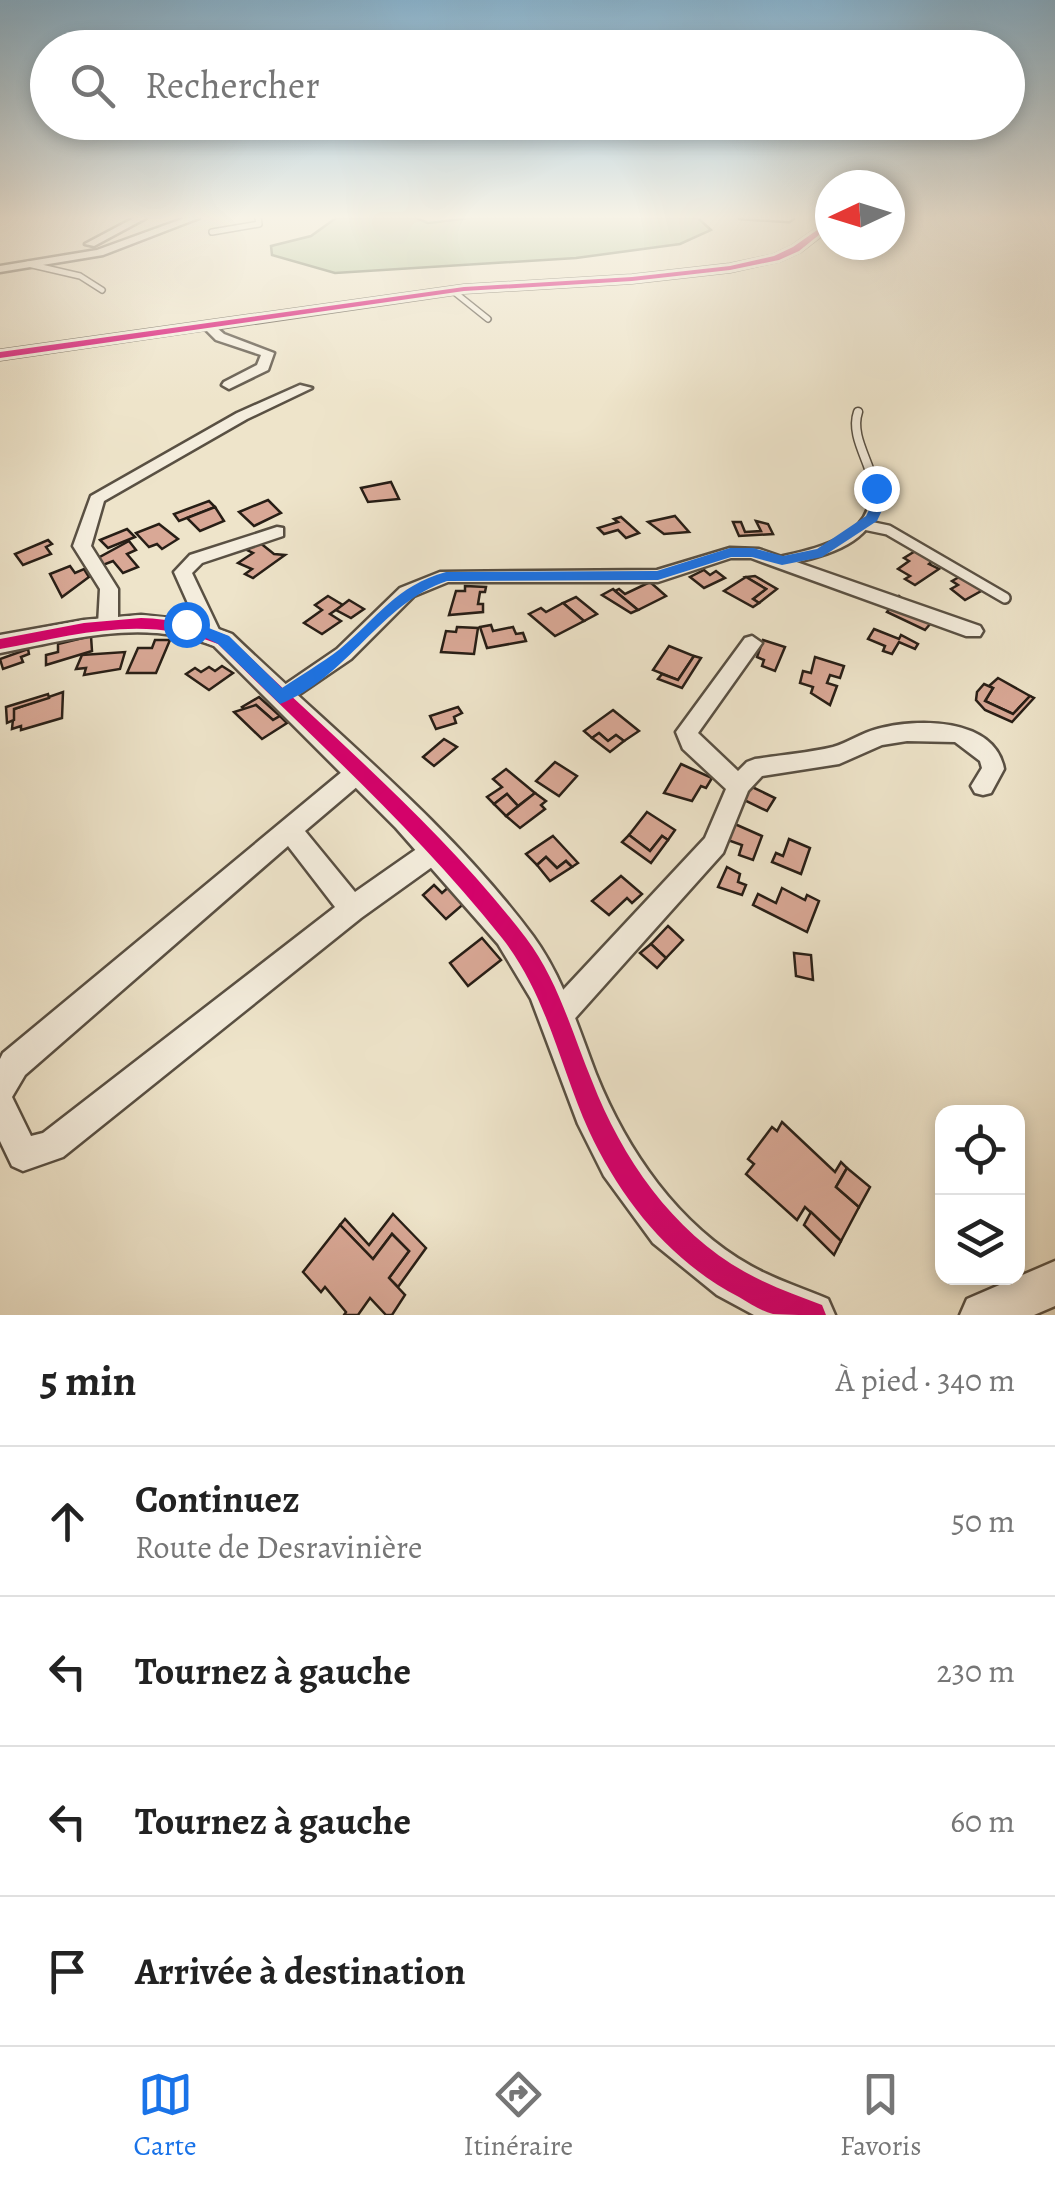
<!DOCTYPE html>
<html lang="fr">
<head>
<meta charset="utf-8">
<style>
  :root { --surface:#fff; --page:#f2f2f2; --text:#222; --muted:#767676; --line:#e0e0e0; --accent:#1a73e8 }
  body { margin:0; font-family:Alegreya,serif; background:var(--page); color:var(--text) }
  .controls { position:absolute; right:30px; bottom:30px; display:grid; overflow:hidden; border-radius:20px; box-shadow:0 5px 15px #0003 }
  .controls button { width:90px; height:90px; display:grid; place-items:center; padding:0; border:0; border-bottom:2px solid var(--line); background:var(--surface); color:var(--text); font:50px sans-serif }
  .compass { position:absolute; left:815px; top:170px; width:90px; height:90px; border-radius:50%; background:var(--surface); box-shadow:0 5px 15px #0003; rotate:266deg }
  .stop { position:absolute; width:30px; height:30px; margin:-22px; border:8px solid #1a73e8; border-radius:50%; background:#fff }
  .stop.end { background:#1a73e8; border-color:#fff; box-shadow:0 2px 10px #0008 }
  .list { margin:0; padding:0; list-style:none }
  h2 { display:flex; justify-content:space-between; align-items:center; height:130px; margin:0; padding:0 40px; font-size:42px }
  h2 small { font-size:32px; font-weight:400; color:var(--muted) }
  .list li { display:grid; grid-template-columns:65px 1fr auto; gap:30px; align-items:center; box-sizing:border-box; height:150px; padding:0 40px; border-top:2px solid var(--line) }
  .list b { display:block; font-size:38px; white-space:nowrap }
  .list p { margin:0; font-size:32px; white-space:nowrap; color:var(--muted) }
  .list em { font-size:32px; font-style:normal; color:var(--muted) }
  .icon { flex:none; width:55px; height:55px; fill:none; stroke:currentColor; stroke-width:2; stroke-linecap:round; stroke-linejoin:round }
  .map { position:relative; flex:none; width:1055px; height:1315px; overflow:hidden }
  .search { position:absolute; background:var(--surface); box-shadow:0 5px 15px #0003; left:30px; right:30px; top:30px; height:110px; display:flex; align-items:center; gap:25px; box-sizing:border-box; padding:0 35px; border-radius:55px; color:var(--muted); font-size:38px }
  .sheet { height:730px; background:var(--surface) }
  nav { display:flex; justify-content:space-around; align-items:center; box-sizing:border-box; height:140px; border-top:2px solid var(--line); background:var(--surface); font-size:28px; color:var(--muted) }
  nav a { display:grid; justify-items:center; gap:5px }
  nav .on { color:var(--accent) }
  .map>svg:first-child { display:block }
  .green { fill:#b3c59b; stroke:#6d7258; stroke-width:2.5 }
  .building { fill:#d9a896; stroke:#271e16; stroke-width:2.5 }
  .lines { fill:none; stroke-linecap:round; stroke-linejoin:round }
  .service-far2-casing { stroke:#595043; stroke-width:8 }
  .service-far1-casing { stroke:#595043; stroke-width:11 }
  .service-casing { stroke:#595043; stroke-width:14 }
  .minor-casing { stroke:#595043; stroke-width:5 }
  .tertiary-casing { stroke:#595043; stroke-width:5 }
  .service-far2 { stroke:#f4eddd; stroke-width:5 }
  .service-far1 { stroke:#f4eddd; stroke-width:8 }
  .service { stroke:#f4eddd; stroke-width:9 }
  .minor { fill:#f4eddd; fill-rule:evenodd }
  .tertiary { fill:#f4eddd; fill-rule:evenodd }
  .cycleway-casing { stroke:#f4eddd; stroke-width:6 }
  .cycleway { fill:#d6006c; fill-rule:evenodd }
  .route { fill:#1a73e8 }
</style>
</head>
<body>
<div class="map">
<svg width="1055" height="1315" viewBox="0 0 1055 1315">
  <rect width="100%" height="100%" fill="#eee4ca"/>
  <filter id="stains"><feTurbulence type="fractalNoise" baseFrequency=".002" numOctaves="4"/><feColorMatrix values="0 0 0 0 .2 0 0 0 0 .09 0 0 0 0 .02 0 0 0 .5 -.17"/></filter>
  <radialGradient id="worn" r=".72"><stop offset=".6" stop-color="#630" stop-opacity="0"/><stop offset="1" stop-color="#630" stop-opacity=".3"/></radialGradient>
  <polygon class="green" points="336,218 416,218 428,223 470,218 698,218 711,230 680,244 576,258 335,273 272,255 271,246 311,236"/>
  <g class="building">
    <polygon points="391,482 399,499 368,502 361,488"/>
    <polygon points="268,500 281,513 254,526 239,512"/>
    <polygon points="209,501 215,507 179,521 174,514"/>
    <polygon points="215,507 224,521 200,531 187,518"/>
    <polygon points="675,516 689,532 664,534 648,522"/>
    <polygon points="621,517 639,533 626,538 618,530 604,534 598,528 618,522 614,519"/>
    <polygon points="756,521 768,524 773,534 739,536 733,522 741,522 745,532 761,531"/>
    <polygon points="159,524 178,539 162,549 157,544 149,547 136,533"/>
    <polygon points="127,529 135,537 108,548 100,540"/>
    <polygon points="48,540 52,544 46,547 51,554 23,565 15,554"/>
    <polygon points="129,541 136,550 127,554 138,567 123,573 113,561 103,565 98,558"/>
    <polygon points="259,542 274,554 285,555 253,578 245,574 252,569 238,563 253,553 247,550"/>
    <polygon points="917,550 935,559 929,564 939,569 915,585 905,579 910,576 898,569 909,561 904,558"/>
    <polygon points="70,566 75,573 84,569 89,577 62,597 50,574"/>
    <polygon points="704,570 710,575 716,571 725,578 704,588 690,577"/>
    <polygon points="755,576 777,589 759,603 753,599 766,589 746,577"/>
    <polygon points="961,576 983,590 965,600 951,589 958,585 952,581"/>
    <polygon points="746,577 766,589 753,599 759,603 753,607 724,591"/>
    <polygon points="650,582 666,596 638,610 615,591 619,589 625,594"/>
    <polygon points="465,586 486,587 485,592 480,592 478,604 483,604 483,612 449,615 456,591 465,591"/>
    <polygon points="613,589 615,591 638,610 631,613 602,595"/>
    <polygon points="328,596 343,605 330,614 341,621 322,634 304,623 322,610 315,605"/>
    <polygon points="899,596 931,623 925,630 887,612"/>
    <polygon points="576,597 597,614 584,621 563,603"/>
    <polygon points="349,600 364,609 351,618 336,610"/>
    <polygon points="563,603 584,621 555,636 529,614 541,608 546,612"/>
    <polygon points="491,625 493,631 513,627 516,634 523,633 526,641 487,648 480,627"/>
    <polygon points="457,627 478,628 474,654 441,652 446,631 456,632"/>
    <polygon points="874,629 899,639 901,635 918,644 915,649 899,642 892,654 883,651 885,646 868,639"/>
    <polygon points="91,636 92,651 46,665 46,655 58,652 58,644"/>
    <polygon points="155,640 170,640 156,673 127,673 138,648 152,648"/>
    <polygon points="763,640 785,647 775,671 762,666 764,660 757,657"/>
    <polygon points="669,646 694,656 678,680 653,670"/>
    <polygon points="28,649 29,654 21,657 23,662 3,669 0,659"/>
    <polygon points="125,652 120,669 84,675 86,668 76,669 82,655"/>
    <polygon points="694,656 701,658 682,688 658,679 662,674 678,680"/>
    <polygon points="815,657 844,666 840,678 830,675 827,683 837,686 830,705 811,693 813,687 800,683 803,671 811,673"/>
    <polygon points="222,666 233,673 209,690 186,674 195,668 201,672 209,667 215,671"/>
    <polygon points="998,678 1030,696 1013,714 985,701 993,688 989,686"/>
    <polygon points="984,684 993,688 985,701 1013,714 1030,696 1034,698 1012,722 985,710 976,700 977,692"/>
    <polygon points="63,692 62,718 21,730 21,726 12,729 14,709"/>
    <polygon points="48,694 49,698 14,709 14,720 7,723 6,707"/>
    <polygon points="259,697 280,716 273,720 256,705 246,711 242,707"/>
    <polygon points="256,705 273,720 280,716 287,723 262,739 234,712"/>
    <polygon points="458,707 462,713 454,717 456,723 436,729 430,716"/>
    <polygon points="613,710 639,731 624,741 616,735 608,741 599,733 592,738 584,731"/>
    <polygon points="599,733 608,741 616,735 624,741 610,752 592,738"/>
    <polygon points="444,739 457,747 434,766 423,757"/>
    <polygon points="555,762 577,776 559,796 536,781"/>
    <polygon points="681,764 712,778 706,788 701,786 692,801 664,793"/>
    <polygon points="506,769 535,793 518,806 507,794 494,804 487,797 502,787 493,779"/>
    <polygon points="750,786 775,798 767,811 742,799"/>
    <polygon points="535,793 546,801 541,805 545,809 520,828 506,816"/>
    <polygon points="507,794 518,806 506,816 494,804"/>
    <polygon points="647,812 675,830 668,840 662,836 650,851 629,835"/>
    <polygon points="728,821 762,836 753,860 739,855 742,845 722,838"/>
    <polygon points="629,835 650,851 662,836 668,840 651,863 622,842"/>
    <polygon points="553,836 578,863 572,867 566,861 557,868 546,857 537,865 526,854"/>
    <polygon points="789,839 810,848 801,874 772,862 776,853 783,856"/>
    <polygon points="546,857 557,868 566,861 572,867 550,881 537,865"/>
    <polygon points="727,867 740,874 738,882 746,885 742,895 718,887"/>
    <polygon points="621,876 642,894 632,903 627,898 609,915 592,901"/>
    <polygon points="434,885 442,893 451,885 467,901 446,919 423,895"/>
    <polygon points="782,888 805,900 807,895 819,901 807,932 753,905 758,894 776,903"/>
    <polygon points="668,926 683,940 666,958 651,944"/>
    <polygon points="482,938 501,960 468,986 450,963"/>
    <polygon points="651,944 666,958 657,968 640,953"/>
    <polygon points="794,953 811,955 813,980 796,976"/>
    <polygon points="782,1122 835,1172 841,1162 847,1168 836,1187 859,1207 841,1241 805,1207 797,1220 746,1174 754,1164 748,1159 772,1127 777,1131"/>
    <polygon points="847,1168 870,1187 859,1207 836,1187"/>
    <polygon points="811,1212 841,1241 834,1255 804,1225"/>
    <polygon points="393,1214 426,1248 398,1287 389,1278 409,1251 392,1234 373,1259 340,1225 345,1219 369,1245"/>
    <polygon points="340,1225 373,1259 392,1234 409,1251 389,1278 405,1295 392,1315 386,1315 370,1298 358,1315 344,1315 346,1312 325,1287 321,1292 303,1272"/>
  </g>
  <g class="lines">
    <defs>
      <g id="service-far2">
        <polyline points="212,232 259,224 258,218"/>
        <polyline points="28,264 80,276 102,290"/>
        <polyline points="453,291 488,319"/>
      </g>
      <path id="service-far1" d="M858 412C849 438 874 466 875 494"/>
      <g id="service">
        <polyline points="864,525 888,530 1005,598"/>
        <path d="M782 561C821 552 876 541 875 491"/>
      </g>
      <g id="minor">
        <polygon points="134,218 146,218 94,246 85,244"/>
        <polygon points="185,218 199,218 103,255 0,272 0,266 97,250"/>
        <polygon points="740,218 793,218 789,221"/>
        <polygon points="830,220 830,228 800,251 780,260 730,271 632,282 464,292 217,328 224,334 274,353 268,370 229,389 222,385 224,382 257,365 261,355 216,340 205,329 0,359 0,351 464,286 632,276 730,265 773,256 792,247"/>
        <polygon points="300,385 312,388 247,419 104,501 91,546 118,589 118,625 108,632 101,630 98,625 100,589 73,546 91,496 237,413"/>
        <polygon points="277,527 283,528 283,536 202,563 192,573 221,634 211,641 204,639 174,572 190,555"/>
        <polygon points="730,548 759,549 980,626 983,631 980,636 966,636 751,558 731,558 658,582 448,582 414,596 351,659 288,702 274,702 271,697 274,692 337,649 400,588 440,572 657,570"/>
        <path d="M752 636 762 643 698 733 738 771 747 762 755 759C781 755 808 753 833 747 848 743 861 733 877 729 916 718 995 717 1004 769L991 793 983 795 975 793 971 786 982 768 980 761 955 742 907 741 882 745 839 764 762 776 748 791 723 853 569 1025 559 1029 549 1025 545 1015 549 1005 705 838 726 789 683 749 676 732 745 638Z"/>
        <path d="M357 764 365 766 368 773 365 780 305 831 355 892 428 841 437 838 446 841 449 849 446 857 361 918 63 1157 23 1171 12 1166 0 1141V1059L3 1053 349 766ZM288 846 335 907 43 1133 31 1136 12 1097 25 1075Z"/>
      </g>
      <g id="tertiary">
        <path d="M141 615 197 621 232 634C333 731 449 823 533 936 563 977 578 1027 596 1074 627 1151 678 1225 751 1266 776 1280 802 1288 828 1299L835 1315H754L717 1295 653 1243 604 1176 578 1124 531 999 498 944 396 828 214 646C144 618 72 639 0 653V635L84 620Z"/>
        <polygon points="1055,1261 1055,1306 1034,1315 960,1315 967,1299"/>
      </g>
    </defs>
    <use href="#service-far2" class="service-far2-casing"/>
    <use href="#service-far1" class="service-far1-casing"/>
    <use href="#service" class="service-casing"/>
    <use href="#minor" class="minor-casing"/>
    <use href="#tertiary" class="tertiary-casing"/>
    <use href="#service-far2" class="service-far2"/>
    <use href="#service-far1" class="service-far1"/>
    <use href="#service" class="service"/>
    <use href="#minor" class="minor"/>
    <use href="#tertiary" class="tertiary"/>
    <defs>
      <g id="cycleway">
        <polygon points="830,221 830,226 799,251 779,260 730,270 632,281 464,291 0,358 0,352 464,287 632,277 730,266 774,256 793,247"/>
        <path d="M141 618C172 619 199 625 228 636 328 733 441 827 526 938 558 980 572 1033 592 1081 622 1158 672 1231 745 1272 770 1286 796 1295 822 1305L826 1315C809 1315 788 1315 773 1314 761 1311 749 1303 739 1297 671 1262 621 1200 589 1131 560 1067 547 995 502 938 417 831 314 739 218 644 144 614 75 635 0 649V639L84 623Z"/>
      </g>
    </defs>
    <use href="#cycleway" class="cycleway-casing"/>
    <use href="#cycleway" class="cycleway"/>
  </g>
  <linearGradient id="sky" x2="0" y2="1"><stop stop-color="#89b8d6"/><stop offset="0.54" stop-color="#f7f3e7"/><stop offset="1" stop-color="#f7f3e7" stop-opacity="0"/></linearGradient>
  <rect width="1055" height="402" fill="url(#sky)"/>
  <path class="route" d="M876 485 882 488 884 506 877 521 822 557 782 565 752 557H731L658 580 447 581C381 603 347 678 280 704L218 644 178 624 186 619 229 636 282 688C301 675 322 663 340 649 378 617 396 586 446 572L657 571 730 548H753L783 556 817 549 866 516 871 506 869 488Z"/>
  <rect width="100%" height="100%" filter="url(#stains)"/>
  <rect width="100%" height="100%" fill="url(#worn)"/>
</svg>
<div class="controls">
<button><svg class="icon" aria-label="locate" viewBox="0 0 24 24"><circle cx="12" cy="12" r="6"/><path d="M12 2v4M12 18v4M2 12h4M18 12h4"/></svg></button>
<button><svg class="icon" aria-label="layers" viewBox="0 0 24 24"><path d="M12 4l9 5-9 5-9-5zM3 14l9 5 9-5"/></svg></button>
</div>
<svg class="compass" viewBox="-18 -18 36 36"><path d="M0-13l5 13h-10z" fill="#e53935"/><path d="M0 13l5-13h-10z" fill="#767676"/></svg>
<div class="stop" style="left:186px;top:624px"></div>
<div class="stop end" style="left:876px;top:488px"></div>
<div class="search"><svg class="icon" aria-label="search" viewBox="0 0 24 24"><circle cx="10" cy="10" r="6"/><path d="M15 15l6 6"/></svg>Rechercher</div>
</div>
<section class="sheet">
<h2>5 min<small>À pied · 340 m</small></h2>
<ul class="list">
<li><svg class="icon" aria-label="ahead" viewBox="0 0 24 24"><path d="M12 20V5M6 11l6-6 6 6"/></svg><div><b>Continuez</b><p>Route de Desravinière</p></div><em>50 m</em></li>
<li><svg class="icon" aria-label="left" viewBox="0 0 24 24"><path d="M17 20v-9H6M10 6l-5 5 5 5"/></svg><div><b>Tournez à gauche</b></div><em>230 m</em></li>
<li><svg class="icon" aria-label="left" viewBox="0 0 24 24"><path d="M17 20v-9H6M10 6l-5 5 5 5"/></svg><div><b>Tournez à gauche</b></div><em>60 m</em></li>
<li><svg class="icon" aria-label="arrive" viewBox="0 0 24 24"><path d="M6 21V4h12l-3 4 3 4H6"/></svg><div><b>Arrivée à destination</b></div></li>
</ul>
</section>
<nav>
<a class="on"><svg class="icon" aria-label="map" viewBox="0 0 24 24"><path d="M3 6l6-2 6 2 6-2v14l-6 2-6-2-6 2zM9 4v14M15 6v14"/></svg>Carte</a>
<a><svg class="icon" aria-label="directions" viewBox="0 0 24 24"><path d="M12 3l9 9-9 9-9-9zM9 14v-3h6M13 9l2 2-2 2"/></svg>Itinéraire</a>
<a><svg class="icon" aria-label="saved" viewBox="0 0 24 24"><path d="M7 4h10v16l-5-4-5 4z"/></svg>Favoris</a>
</nav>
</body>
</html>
